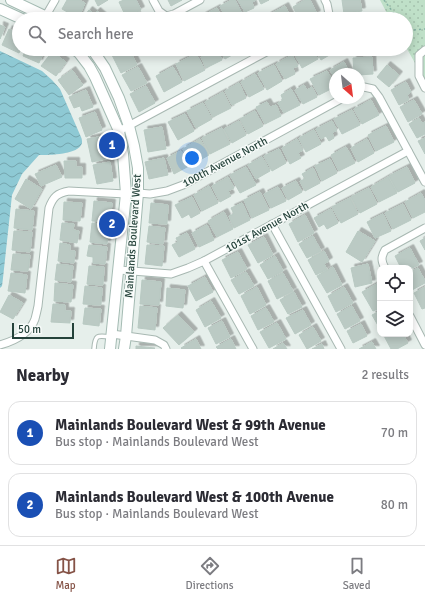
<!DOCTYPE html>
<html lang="en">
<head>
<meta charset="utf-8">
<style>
  :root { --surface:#fff; --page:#f2f2f3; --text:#2b2b33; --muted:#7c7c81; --line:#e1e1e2; --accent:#855347 }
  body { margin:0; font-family:Signika,sans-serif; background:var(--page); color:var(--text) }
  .controls { position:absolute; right:12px; bottom:12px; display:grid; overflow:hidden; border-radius:8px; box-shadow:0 2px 10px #0003 }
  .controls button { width:36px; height:36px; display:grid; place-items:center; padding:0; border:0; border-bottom:1px solid var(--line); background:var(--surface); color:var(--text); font:20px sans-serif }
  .compass { position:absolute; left:329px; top:68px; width:36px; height:36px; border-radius:50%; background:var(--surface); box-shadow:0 2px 10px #0003; rotate:152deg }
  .scale { position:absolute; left:12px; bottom:10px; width:62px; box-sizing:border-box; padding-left:4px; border:2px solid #24423a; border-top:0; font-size:11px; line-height:14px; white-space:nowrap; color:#24423a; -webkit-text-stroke:3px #f7fbf9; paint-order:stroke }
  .you { position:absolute; left:192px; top:158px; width:14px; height:14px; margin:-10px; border:3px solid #fff; border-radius:50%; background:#1a73e8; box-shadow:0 0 0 6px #1a73e833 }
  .badge { display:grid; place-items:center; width:26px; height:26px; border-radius:50%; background:var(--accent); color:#fff; font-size:13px; font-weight:700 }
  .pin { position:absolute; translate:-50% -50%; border:2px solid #fff; box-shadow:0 1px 4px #0006 }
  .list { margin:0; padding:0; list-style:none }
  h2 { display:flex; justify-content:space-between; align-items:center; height:52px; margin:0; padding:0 16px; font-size:17px }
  h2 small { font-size:13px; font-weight:400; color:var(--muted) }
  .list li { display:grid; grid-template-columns:26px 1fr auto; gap:12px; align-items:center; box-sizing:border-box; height:64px; margin:0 8px 8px; padding:0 8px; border:1px solid var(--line); border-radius:12px }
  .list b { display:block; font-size:15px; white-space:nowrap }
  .list p { margin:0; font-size:13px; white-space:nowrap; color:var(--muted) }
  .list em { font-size:13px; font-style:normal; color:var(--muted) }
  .icon { flex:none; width:22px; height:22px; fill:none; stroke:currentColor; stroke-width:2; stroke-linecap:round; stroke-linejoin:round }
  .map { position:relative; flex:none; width:425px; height:349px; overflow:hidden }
  .search { position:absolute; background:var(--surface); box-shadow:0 2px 10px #0003; left:12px; right:12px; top:12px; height:44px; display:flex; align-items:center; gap:10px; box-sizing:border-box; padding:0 14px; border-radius:22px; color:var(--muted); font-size:15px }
  .sheet { height:196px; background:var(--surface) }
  nav { display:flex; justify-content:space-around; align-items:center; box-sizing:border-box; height:56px; border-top:1px solid var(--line); background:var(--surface); font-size:11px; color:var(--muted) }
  nav a { display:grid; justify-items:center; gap:2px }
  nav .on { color:var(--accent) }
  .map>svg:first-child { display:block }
  .grass { fill:url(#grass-dots) }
  .water { fill:url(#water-waves) }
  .building { fill:#bbcac4; stroke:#b8c9c2; filter:url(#shadow) }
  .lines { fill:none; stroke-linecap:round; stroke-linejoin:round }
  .lane-casing { stroke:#a8b8b2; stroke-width:5.5 }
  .street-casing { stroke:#a8b8b2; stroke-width:9 }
  .secondary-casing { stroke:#a4bbb3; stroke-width:12 }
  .path { stroke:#86b3a5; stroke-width:1.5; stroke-dasharray:2 3; stroke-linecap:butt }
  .lane { stroke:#fff; stroke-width:3.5 }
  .street { stroke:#fff; stroke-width:7 }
  .secondary { stroke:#fff; stroke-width:10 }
  .labels { text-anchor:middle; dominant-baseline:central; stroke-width:3; stroke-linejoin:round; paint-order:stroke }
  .street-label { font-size:11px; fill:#24423a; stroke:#f7fbf9 }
</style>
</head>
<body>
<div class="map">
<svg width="425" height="349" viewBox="0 0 425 349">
  <defs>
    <pattern id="grass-dots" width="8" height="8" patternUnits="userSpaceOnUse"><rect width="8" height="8" fill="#bfe0c8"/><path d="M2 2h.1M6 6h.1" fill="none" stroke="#a4c1ad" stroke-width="1.8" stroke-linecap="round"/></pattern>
    <pattern id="water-waves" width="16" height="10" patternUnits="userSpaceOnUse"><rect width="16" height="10" fill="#8ec9d4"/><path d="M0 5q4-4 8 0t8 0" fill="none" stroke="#74a5ad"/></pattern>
    <filter id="shadow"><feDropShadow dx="3.5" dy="-3.5" stdDeviation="0" flood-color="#0004"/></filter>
  </defs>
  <rect width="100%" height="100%" fill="#e6efeb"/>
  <polygon class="grass" points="380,0 425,0 425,81 406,47 406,19 390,19"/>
  <path class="water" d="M0 51 42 71 52 80 60 89 81 137C82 139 82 141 82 143 79 155 49 155 39 155L22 174 12 195 3 278 2 286 0 288Z"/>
  <g class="building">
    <polygon points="67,0 79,0 85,3 78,19 68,15 69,13 62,9"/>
    <polygon points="95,0 108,0 98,6"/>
    <polygon points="124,0 136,0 141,10 126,17 119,2"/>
    <polygon points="168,0 182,0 171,6"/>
    <polygon points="232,0 235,0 242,14 231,19 226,19 220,6"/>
    <polygon points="238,0 256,0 252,2 254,8 245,12"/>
    <polygon points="259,0 269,0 261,4"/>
    <polygon points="305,0 310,0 317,14 307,19 299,19 293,7"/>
    <polygon points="342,0 360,0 362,11 344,14"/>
    <polygon points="285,6 292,19 269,19 267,16"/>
    <polygon points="217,8 223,19 204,19 202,16"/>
    <polygon points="89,10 94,14 97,11 106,19 82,19"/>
    <polygon points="136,14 139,19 128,19"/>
    <polygon points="0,25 5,27 0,39"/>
    <polygon points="9,29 19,34 19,49 21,49 19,53 2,45"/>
    <polygon points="26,49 45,49 39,63 23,56"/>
    <polygon points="124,49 129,49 137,65 121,73 112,55"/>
    <polygon points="146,49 158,49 158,54 146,53"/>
    <polygon points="173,49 183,49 176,53"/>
    <polygon points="203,49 217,49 222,60 206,68 201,57 206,54"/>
    <polygon points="219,49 240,49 241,50 225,59"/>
    <polygon points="302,49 312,49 318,59 302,68 294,53"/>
    <polygon points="315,49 338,49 338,50 321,60"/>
    <polygon points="52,52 66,62 56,76 41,66"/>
    <polygon points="196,54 205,70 184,81 176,64"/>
    <polygon points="292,55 298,66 293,68 295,74 285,79 276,64"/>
    <polygon points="372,57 373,74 359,75 359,74 354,74 353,58"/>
    <polygon points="344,62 350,74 335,74 335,79 330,70"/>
    <polygon points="274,65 282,81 267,90 258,73"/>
    <polygon points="387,65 399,75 389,87 377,77"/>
    <polygon points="138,67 147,83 131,91 122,75"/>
    <polygon points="173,67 182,82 164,92 156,76"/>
    <polygon points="72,70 83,85 69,95 58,80"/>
    <polygon points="327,71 335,85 335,87 319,95 310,79"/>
    <polygon points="255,74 264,89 249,97 241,82"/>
    <polygon points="406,82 411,92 407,95 409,100 399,105 391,90"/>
    <polygon points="239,83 246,98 232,105 225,91"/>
    <polygon points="304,85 307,90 312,87 317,97 303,104 295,90"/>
    <polygon points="146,86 155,103 139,112 130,94"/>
    <polygon points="291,89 300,105 284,113 278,103 283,100 281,95"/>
    <polygon points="86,90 93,107 82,111 80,106 74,108 69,97"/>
    <polygon points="223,92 231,108 213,117 205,102"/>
    <polygon points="371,100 379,115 362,124 354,109"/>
    <polygon points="414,100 422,114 408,122 400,107"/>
    <polygon points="267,102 270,107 276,105 281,116 265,124 256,107"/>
    <polygon points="203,103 212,119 196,128 187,111"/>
    <polygon points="352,110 360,125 342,134 334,119"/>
    <polygon points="255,111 263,126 248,134 240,119"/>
    <polygon points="95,112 102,130 86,137 79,118"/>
    <polygon points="185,114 194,131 178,140 168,122"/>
    <polygon points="419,118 422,123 425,122 425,134 417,138 409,124"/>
    <polygon points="239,121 246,135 232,143 224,129"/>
    <polygon points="332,121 337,130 332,133 334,138 329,141 326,136 321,139 316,129"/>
    <polygon points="386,126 394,142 376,151 368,135"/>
    <polygon points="162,127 166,149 148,152 144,130"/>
    <polygon points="222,128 230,144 210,154 202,138"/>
    <polygon points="314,130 321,144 306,152 299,138"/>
    <polygon points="105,136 110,158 92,162 87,139"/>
    <polygon points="425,138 425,154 418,141"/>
    <polygon points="200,139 209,155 191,165 183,149"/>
    <polygon points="297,139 303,150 298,153 301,158 290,164 282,148"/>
    <polygon points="367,139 374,153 358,162 351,148"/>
    <polygon points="346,147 355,163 339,171 331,155"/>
    <polygon points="279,149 286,163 272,171 264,156"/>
    <polygon points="181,151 189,166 174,174 167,158"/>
    <polygon points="262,157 270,171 256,179 248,165"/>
    <polygon points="164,158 168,175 149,179 145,162"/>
    <polygon points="330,159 337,173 322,181 315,166"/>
    <polygon points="64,161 76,161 76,167 82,167 82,178 65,178"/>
    <polygon points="110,162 113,181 97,184 93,165"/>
    <polygon points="56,165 62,177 41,186 35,174"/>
    <polygon points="246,167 256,185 240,193 230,175"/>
    <polygon points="407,167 415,183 398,192 389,176"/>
    <polygon points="313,168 320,183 305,191 300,181 305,179 302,174"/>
    <polygon points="228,177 234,188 228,191 231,196 220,202 212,186"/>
    <polygon points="388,177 397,193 379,202 371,187"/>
    <polygon points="26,179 42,189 31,209 15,199"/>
    <polygon points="296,181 302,192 288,200 282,188"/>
    <polygon points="209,186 218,203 202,211 194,195"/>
    <polygon points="278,187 286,201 271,208 264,194"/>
    <polygon points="369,188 377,204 360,213 351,197"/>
    <polygon points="260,192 269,210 252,218 244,200"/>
    <polygon points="421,193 425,201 425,212 413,218 405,202"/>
    <polygon points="192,197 200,213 191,218 189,214 182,218 175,205"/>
    <polygon points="350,198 358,214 341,223 332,207"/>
    <polygon points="94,201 112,203 110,222 92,221"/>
    <polygon points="64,202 82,203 80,221 63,220"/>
    <polygon points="151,203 168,205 167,224 149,223"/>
    <polygon points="242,203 250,220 234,228 229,216 234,214 231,208"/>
    <polygon points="403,204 411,220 393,229 385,213"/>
    <polygon points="16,209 34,211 32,230 14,228"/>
    <polygon points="331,209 338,223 327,229 324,224 319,227 314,218"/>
    <polygon points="224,212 233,229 217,237 208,221"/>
    <polygon points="383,214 391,231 375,238 367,222"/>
    <polygon points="305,215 314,233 298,242 289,224"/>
    <polygon points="62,223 74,224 73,230 79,231 77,243 60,240"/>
    <polygon points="92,223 109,225 107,244 90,242"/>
    <polygon points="207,225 214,240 199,247 192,233"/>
    <polygon points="149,226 165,228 163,244 147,242"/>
    <polygon points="14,231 32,232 30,252 12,250"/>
    <polygon points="358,231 375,241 362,262 346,252"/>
    <polygon points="187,233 195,249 179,257 172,245 178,242 176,238"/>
    <polygon points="313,236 321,251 307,258 299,244"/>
    <polygon points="264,237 273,255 258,263 248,245"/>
    <polygon points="425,238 425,250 420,241"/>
    <polygon points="60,243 70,245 70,251 75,251 74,263 58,261"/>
    <polygon points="89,245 107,247 105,264 93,263 93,257 87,256"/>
    <polygon points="147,245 164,246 162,266 145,264"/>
    <polygon points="410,248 419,265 410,269 410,268 401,268 395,256"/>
    <polygon points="324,251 329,261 324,264 327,269 316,275 308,260"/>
    <polygon points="238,252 247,269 231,278 222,260"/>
    <polygon points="13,254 30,255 28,271 11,270"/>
    <polygon points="275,256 283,271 268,279 260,265"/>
    <polygon points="57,264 73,266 71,282 55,280"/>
    <polygon points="368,264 372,283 355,287 351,268"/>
    <polygon points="89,266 104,267 103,285 87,284"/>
    <polygon points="333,267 342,285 327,293 317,276"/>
    <polygon points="418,268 425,281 425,283 412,290 410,287 410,272"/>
    <polygon points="246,272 254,286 239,294 231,280"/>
    <polygon points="11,273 27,275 25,293 8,291"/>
    <polygon points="283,273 293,291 277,299 268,281"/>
    <polygon points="205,277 213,292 196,301 188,286"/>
    <polygon points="142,280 161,282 159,305 140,304"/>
    <polygon points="55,283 73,285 71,302 54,301"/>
    <polygon points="377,284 380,290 380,308 373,311 362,292"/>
    <polygon points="85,286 102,288 101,305 83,304"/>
    <polygon points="257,287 266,305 250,314 241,296"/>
    <polygon points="344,287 353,303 336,312 328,296"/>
    <polygon points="425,287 425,308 422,309 414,293"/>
    <polygon points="167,288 185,290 183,308 166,306"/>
    <polygon points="294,292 302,307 288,314 280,300"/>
    <polygon points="9,295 23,303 13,319 0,312"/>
    <polygon points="211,301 221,318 205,327 196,310"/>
    <polygon points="53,304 65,305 65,311 71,311 70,323 51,322"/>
    <polygon points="140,306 157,308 155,330 138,328"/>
    <polygon points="352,306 360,321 345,329 337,314"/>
    <polygon points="85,308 101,309 99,326 83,324"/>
    <polygon points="266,308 274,322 258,330 251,316"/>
    <polygon points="303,310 311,325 295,334 286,318"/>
    <polygon points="380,311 380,329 372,315"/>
    <polygon points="178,315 194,332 179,345 163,328"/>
    <polygon points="222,321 230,337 216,344 208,328"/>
    <polygon points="277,323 286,339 269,348 260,332"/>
    <polygon points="361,324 367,336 353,343 347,331"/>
    <polygon points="313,327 321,341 307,349 299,335"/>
    <polygon points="383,334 403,334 408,343 397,349 391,349"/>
    <polygon points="196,339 201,349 182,349 181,348"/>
    <polygon points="231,339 236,349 218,349 216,347"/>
    <polygon points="372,342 376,349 359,349"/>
    <polygon points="283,343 287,349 273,349"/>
    <polygon points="322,344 324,349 312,349"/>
    <polygon points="136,346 155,348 154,349 136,349"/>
  </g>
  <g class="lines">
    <defs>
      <path id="lane" d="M94 349C95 335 97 335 110 337"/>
      <g id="street">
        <polyline points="153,0 159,11 166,16 174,14 200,0"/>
        <polyline points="325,0 327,4 329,14 325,19"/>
        <polyline points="44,19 55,0"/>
        <polyline points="425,50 419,55 419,76 425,88"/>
        <polyline points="359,89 364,87 373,89 379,97 425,182"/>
        <polyline points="119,131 272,49"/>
        <polyline points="272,224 341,349"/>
        <polyline points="204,261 253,349"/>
        <path d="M385 268C381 261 381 257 385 250L425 228"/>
        <polyline points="119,270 171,274 188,268 204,261 408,151"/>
        <polyline points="410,316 425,345"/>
        <polyline points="112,334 155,340 164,345 166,349"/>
        <path d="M0 345C14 341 30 333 35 319 36 315 37 311 38 306L49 208C53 197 57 193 69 191L126 194 138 193 150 194 167 191 183 185 343 98"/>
      </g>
      <g id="secondary">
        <polyline points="11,0 51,19"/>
        <polyline points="0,9 22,19"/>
        <polyline points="74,49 79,53 89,66 95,77 119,131 123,154 126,194 110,349"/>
        <polyline points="92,49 105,68 119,98 129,126 134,146 138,168 138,193 126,336 124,349"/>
      </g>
    </defs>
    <use href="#lane" class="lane-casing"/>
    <use href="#street" class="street-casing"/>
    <use href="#secondary" class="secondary-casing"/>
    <g class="path">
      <polyline points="384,0 398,19"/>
      <polyline points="406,24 414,30 425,29"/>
    </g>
    <use href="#lane" class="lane"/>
    <use href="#street" class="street"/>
    <use href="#secondary" class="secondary"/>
  </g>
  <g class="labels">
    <g class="street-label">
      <text transform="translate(225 162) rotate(-28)">100th Avenue North</text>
      <text transform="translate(267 227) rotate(-29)">101st Avenue North</text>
      <text transform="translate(133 236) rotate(-86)">Mainlands Boulevard West</text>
    </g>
  </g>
</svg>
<div class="controls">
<button><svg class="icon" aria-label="locate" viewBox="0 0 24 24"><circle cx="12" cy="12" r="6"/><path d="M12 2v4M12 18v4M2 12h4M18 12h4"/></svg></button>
<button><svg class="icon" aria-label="layers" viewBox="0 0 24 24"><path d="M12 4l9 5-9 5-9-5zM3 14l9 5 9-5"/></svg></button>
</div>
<svg class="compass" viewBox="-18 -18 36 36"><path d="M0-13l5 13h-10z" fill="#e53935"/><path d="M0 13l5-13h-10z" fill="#7c7c81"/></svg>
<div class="scale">50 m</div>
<div class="you"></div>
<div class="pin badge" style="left:112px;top:145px;background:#1a4fb4">1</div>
<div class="pin badge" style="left:112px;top:224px;background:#1a4fb4">2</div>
<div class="search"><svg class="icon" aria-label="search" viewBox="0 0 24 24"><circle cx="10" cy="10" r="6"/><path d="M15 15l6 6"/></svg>Search here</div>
</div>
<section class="sheet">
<h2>Nearby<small>2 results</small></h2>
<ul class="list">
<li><span class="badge" style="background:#1a4fb4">1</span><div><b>Mainlands Boulevard West &amp; 99th Avenue</b><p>Bus stop · Mainlands Boulevard West</p></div><em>70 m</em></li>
<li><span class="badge" style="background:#1a4fb4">2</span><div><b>Mainlands Boulevard West &amp; 100th Avenue</b><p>Bus stop · Mainlands Boulevard West</p></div><em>80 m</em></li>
</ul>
</section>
<nav>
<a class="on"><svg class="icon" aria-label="map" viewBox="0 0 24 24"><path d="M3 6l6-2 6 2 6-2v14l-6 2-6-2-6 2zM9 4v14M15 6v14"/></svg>Map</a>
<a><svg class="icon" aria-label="directions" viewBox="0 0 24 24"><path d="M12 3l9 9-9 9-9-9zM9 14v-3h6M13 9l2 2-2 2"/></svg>Directions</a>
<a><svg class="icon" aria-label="saved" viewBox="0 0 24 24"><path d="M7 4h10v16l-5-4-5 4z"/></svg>Saved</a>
</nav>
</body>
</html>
